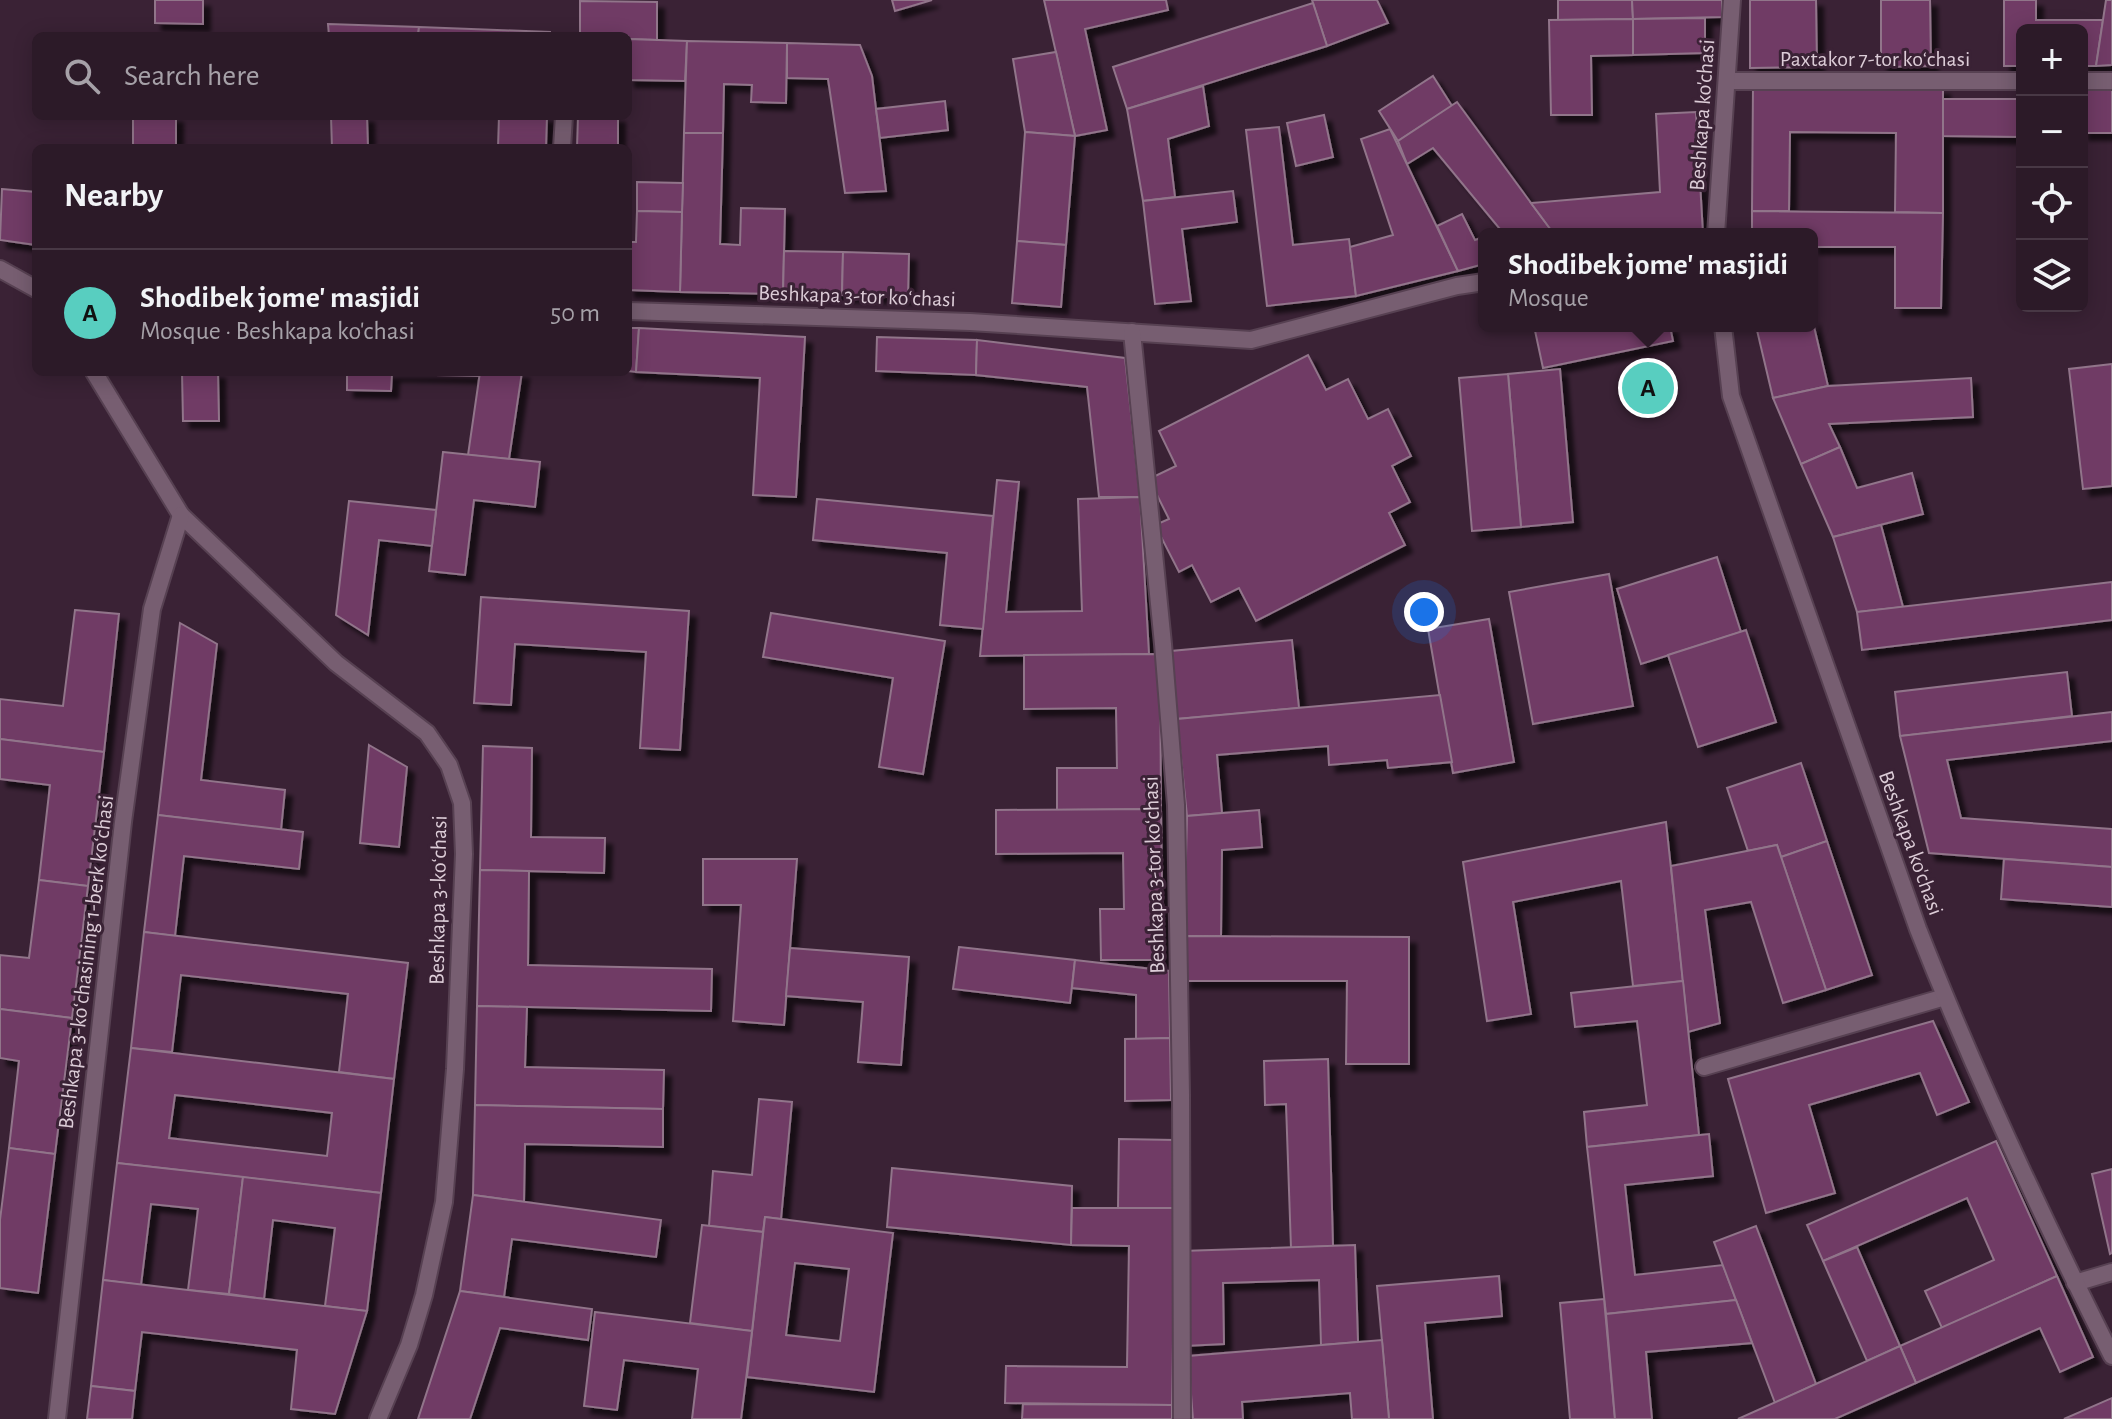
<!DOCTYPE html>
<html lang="en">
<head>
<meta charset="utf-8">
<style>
  :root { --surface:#2c1a28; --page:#342330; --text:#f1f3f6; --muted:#a6a1a8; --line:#483845; --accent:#58cec0 }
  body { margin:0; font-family:"Alegreya Sans",sans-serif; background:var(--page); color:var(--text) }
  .controls { position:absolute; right:24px; top:24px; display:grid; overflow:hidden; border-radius:12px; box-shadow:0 4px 20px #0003 }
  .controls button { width:72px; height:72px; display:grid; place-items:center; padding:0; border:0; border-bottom:2px solid var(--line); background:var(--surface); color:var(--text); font:40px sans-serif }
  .you { position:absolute; left:1424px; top:612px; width:28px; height:28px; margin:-20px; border:6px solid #fff; border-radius:50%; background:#1a73e8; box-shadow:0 0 0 12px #1a73e833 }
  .badge { display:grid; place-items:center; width:52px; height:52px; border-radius:50%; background:var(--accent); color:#111; font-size:26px; font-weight:700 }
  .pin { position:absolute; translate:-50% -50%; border:4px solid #fff; box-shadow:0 2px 8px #0006 }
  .popup { position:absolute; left:1478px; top:228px; width:340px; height:104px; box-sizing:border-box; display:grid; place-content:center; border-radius:12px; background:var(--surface); filter:drop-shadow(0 2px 6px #0005); font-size:26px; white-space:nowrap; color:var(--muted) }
  .popup b { font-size:30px; color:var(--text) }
  .popup::after { content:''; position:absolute; left:50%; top:100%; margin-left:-16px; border:16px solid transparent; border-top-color:var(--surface) }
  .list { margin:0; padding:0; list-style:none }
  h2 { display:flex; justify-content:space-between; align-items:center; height:104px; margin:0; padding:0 32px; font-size:34px }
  h2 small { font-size:26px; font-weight:400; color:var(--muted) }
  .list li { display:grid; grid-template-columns:52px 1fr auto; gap:24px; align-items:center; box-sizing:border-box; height:128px; padding:0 32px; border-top:2px solid var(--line) }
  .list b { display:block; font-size:30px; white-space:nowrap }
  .list p { margin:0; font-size:26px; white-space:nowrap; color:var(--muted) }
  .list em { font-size:26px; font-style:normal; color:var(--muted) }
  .icon { flex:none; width:44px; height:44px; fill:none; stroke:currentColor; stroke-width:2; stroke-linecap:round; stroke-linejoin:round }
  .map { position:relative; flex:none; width:2112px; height:1419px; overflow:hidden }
  .search { position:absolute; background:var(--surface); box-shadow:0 4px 20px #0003; left:32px; top:32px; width:600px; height:88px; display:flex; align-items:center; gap:20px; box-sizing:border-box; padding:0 28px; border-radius:12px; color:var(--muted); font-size:30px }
  .panel { position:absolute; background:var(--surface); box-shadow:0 4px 20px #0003; left:32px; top:144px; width:600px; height:232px; border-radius:12px }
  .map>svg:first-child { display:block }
  .building { fill:#6f3a65; stroke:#91748a; stroke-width:2; fill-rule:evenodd; filter:url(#shadow) }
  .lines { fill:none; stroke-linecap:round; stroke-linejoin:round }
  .service-casing { stroke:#574152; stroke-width:20 }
  .minor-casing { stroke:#574152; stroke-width:20 }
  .tertiary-casing { stroke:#574152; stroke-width:20 }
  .service { stroke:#775e71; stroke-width:16 }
  .minor { stroke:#775e71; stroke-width:16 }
  .tertiary { stroke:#775e71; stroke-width:16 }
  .labels { text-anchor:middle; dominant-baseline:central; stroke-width:6; stroke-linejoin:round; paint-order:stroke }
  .street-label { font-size:22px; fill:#dcccd7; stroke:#3a2235 }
</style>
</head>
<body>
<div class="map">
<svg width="2112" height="1419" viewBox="0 0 2112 1419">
  <defs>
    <filter id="shadow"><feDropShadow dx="7" dy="7" stdDeviation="2" flood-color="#0009"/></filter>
  </defs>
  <rect width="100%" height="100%" fill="#3a2235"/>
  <g class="building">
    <polygon points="155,0 203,0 203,24 155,23"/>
    <polygon points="892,0 932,0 895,11"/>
    <polygon points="1044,0 1166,0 1168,10 1085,29 1107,130 1075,136"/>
    <polygon points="1312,0 1377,0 1388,23 1327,46"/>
    <polygon points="1558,0 1632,0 1633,19 1558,20"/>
    <polygon points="1632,0 1722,0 1722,17 1633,19"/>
    <polygon points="1750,0 1816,0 1817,67 1750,68"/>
    <polygon points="1881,0 1930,0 1931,66 1881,67"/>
    <polygon points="2004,0 2036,0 2036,20 2103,20 2096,66 2082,66 2082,30 2022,30 2022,66 2004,66"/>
    <polygon points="2106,0 2112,0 2112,65 2096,66"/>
    <polygon points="580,1 657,2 657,40 628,39 628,36 580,36"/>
    <polygon points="1313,3 1327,46 1127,109 1113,67"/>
    <polygon points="1705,18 1705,53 1633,55 1633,19"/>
    <polygon points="1633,19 1633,55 1591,56 1592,115 1551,115 1549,20"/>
    <polygon points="328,24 419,27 418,36 329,36"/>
    <polygon points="419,27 550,32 550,36 418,36"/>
    <polygon points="628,39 687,41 685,81 628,80"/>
    <polygon points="687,41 787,43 786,103 751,102 752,85 724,84 723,133 684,133"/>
    <polygon points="787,43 860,45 872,76 886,191 845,193 828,79 787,78"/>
    <polygon points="1056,52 1075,136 1025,132 1013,59"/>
    <polygon points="1433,76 1452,106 1398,141 1379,111"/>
    <polygon points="1203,86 1209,126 1168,139 1175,197 1143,201 1127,109"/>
    <rect x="2082" y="86" width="30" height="47"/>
    <polygon points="1753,87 1943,88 1943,213 1895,212 1896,133 1790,132 1789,211 1752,211"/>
    <polygon points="1943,99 2022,99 2022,137 1943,136"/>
    <polygon points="945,101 948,130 880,138 876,109"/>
    <polygon points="1457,102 1531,203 1554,234 1504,234 1433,148 1407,164 1398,141"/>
    <polygon points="1696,112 1703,234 1554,234 1531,203 1660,192 1656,114"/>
    <polygon points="1324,115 1333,157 1296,166 1287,123"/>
    <rect x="133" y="116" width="43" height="32"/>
    <polygon points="331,116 367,116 368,148 332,148"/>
    <polygon points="499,116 547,116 546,148 498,148"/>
    <polygon points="578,116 618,116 618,148 577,148"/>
    <polygon points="1279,127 1293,245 1349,239 1356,296 1267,306 1246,130"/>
    <polygon points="1390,129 1458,271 1356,296 1350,247 1393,235 1361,139"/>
    <polygon points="1025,132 1075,136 1066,245 1017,241"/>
    <polygon points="684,133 723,133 720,244 740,245 741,208 785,209 783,294 680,292"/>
    <polygon points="637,182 683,183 682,212 637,211"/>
    <polygon points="2,189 36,192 36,245 0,240"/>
    <polygon points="1233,191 1237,222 1182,229 1191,301 1155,304 1143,201"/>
    <polygon points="637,211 682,212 680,292 628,290 628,242 636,242"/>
    <polygon points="1752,211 1943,213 1941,308 1895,308 1895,247 1812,247 1812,234 1752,234"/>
    <polygon points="1462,214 1475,240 1484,237 1484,264 1458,271 1437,226"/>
    <polygon points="1017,241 1066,245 1061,307 1012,303"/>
    <polygon points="784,251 843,252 842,295 783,294"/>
    <polygon points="843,252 909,254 908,297 842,295"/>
    <polygon points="1812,318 1828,386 1773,398 1756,326 1812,326"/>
    <polygon points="1534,326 1670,326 1673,341 1543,368"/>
    <polygon points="628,328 639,328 636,372 628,371"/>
    <polygon points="639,328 805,337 796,497 753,495 760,378 636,372"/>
    <polygon points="877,337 977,340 976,375 876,371"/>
    <polygon points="977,340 1125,358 1140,497 1099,497 1087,387 976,375"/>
    <polygon points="1308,355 1326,390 1348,379 1368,419 1388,409 1411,456 1392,466 1410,502 1389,513 1405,545 1256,621 1239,588 1211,602 1192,565 1179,572 1155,525 1169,519 1149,479 1176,466 1159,431"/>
    <polygon points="2112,364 2112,486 2083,489 2069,369"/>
    <polygon points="1560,369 1573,522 1521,527 1508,374"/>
    <polygon points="182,372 218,372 219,421 183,421"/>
    <polygon points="347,372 480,372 480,376 392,374 391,391 347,390"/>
    <polygon points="480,372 522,372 509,459 468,455"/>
    <polygon points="1508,374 1521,527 1472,531 1459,378"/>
    <polygon points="1971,378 1973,417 1829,424 1840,447 1801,464 1773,398 1828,386"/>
    <polygon points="1840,447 1857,488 1912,473 1923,514 1833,537 1801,464"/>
    <polygon points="443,452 540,462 535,507 474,500 465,575 429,571"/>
    <polygon points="997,480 1019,482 1006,612 1082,611 1078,499 1140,497 1149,654 980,656"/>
    <polygon points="817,499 993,516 983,629 940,625 947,553 813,540"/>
    <polygon points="349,501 436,510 432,546 379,540 368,635 336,615"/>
    <polygon points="1881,525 1903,607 1857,612 1833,537"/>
    <polygon points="1717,557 1741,632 1641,664 1617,589"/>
    <polygon points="1609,574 1633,706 1533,724 1509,592"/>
    <polygon points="2112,582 2112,620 1862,650 1857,612"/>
    <polygon points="481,597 689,611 680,750 640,748 646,652 515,644 511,705 474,703"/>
    <polygon points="75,610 119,614 104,752 0,739 0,699 63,706"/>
    <polygon points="771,613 945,641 923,774 879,767 893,678 763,657"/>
    <polygon points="1489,619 1514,762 1453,773 1428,629"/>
    <polygon points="180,623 217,644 201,780 285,790 281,830 158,815"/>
    <polygon points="1746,630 1776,722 1698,747 1668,655"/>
    <polygon points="1292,640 1299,708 1177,719 1171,651"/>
    <polygon points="1160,654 1161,809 1057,810 1057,768 1117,768 1116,708 1024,709 1024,655"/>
    <polygon points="2067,672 2072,716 1900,736 1895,692"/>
    <polygon points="1440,695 1452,762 1388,768 1387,760 1329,765 1328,746 1217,755 1222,813 1187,816 1177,719"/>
    <polygon points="2112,712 2112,741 1947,760 1961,818 2112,829 2112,867 1929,853 1900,736"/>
    <polygon points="0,739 104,752 88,886 39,880 50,785 0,779"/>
    <polygon points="369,745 407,767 399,847 360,843"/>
    <polygon points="483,746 532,748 531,837 605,838 604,873 480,870"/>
    <polygon points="1801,763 1827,841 1781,857 1777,845 1748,851 1727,788"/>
    <polygon points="1161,809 1163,960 1101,960 1100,909 1124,909 1123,853 996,854 996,810"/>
    <polygon points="1259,810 1262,847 1222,850 1221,936 1184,936 1187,816"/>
    <polygon points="158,815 303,832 299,869 184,856 175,936 144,932"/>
    <polygon points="1666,822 1683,981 1633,986 1621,881 1513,902 1531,1014 1487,1021 1463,862"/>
    <polygon points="1827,841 1872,975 1826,990 1781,857"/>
    <polygon points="1777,845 1826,990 1783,1003 1751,902 1705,910 1720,1023 1688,1032 1671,866"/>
    <polygon points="703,859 797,859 784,1025 733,1021 741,905 703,905"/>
    <polygon points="2004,859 2112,867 2112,907 2001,899"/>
    <polygon points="480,870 529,871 528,965 712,969 711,1011 477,1006"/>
    <polygon points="39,880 88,886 72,1018 0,1009 0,955 29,958"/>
    <polygon points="144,932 408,963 394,1079 339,1072 348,994 181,975 172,1052 131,1048"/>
    <polygon points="1184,936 1409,937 1409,1064 1346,1064 1347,981 1184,981"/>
    <polygon points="959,947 1075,960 1070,1003 953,989"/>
    <polygon points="790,948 909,957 901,1065 858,1062 863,1002 786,996"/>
    <polygon points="1075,960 1169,971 1170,1038 1136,1039 1136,995 1072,988"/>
    <polygon points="1683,981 1699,1135 1587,1147 1584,1112 1647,1105 1637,1021 1575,1027 1571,993"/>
    <polygon points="477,1006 527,1007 525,1067 664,1070 663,1109 475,1105"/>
    <polygon points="0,1009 72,1018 55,1154 9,1148 19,1061 0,1058"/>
    <polygon points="1933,1021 1969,1102 1937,1115 1920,1073 1809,1105 1835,1193 1766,1213 1728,1079"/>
    <polygon points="1170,1038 1171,1100 1125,1101 1125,1039"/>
    <path d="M131 1048 394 1079 381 1193 117 1163ZM175 1095 332 1113 327 1156 169 1138Z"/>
    <polygon points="1328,1059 1333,1246 1291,1248 1286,1104 1265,1105 1264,1061"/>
    <polygon points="759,1099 792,1102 781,1219 765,1217 763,1232 709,1226 713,1171 752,1175"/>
    <polygon points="475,1105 663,1109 663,1147 525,1144 524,1202 473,1195"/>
    <polygon points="1709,1134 1713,1176 1625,1185 1635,1275 1723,1265 1736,1300 1606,1314 1587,1147"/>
    <polygon points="1119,1139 1175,1140 1175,1208 1118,1208"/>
    <polygon points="1996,1141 2057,1276 1942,1328 1925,1291 1994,1260 1967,1198 1823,1261 1807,1225"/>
    <polygon points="9,1148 55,1154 38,1293 0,1288 0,1220"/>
    <polygon points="117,1163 243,1177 229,1294 188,1290 198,1209 151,1204 141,1285 103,1280"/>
    <polygon points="892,1168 1072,1186 1071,1245 887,1227"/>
    <polygon points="2112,1169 2112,1253 2110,1254 2092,1174"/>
    <polygon points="243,1177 381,1193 367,1311 325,1306 335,1228 273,1220 264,1299 229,1294"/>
    <polygon points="473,1195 661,1220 656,1257 512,1239 504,1297 460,1291"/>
    <polygon points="1072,1208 1175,1208 1172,1405 1005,1403 1006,1366 1127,1367 1129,1246 1071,1245"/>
    <path d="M765 1217 893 1233 874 1392 747 1377ZM795 1263 849 1269 840 1341 786 1335Z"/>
    <polygon points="702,1225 763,1232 752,1331 690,1323"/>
    <polygon points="1756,1226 1816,1384 1775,1403 1714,1242"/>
    <polygon points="1355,1245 1358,1342 1321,1345 1319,1280 1223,1283 1224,1344 1185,1346 1182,1251"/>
    <polygon points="1857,1247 1900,1346 1867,1361 1823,1261"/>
    <polygon points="1499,1276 1502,1316 1425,1323 1433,1419 1389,1419 1377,1286"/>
    <polygon points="2057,1276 2093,1357 2060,1372 2040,1328 1916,1383 1900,1346"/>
    <polygon points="103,1280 367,1311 335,1414 291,1409 297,1350 142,1332 135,1391 91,1386"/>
    <polygon points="460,1291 592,1309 588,1340 500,1328 470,1419 418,1419"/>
    <polygon points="1604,1299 1615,1419 1570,1419 1560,1303"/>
    <polygon points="1736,1300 1752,1343 1646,1352 1652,1419 1615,1419 1606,1314"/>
    <polygon points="595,1312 752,1331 741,1419 692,1419 698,1369 624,1360 617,1410 584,1406"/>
    <polygon points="1382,1340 1389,1419 1352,1419 1350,1393 1242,1402 1243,1419 1193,1419 1188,1356"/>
    <polygon points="1900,1346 1916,1383 1835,1419 1738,1419"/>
    <polygon points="91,1386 135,1391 132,1419 87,1419"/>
    <polygon points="2112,1398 2112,1419 2064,1419"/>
    <polygon points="1023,1404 1172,1405 1172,1419 1022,1419"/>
  </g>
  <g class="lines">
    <defs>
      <g id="service">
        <polyline points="562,148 564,116"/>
        <polyline points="1704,1067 1945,997"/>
        <polyline points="2075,1283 2112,1272"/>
      </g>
      <g id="minor">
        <polyline points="1727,81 2022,81"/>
        <polyline points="2082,81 2112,81"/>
        <polyline points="0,269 36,289"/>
        <polyline points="628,311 970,322 1251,340 1457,286 1484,282"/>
        <polyline points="1132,332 1163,644 1176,805 1181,1095 1182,1419"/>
        <polyline points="94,372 181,515 336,663 427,733 449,765 462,803 464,854 455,1069 444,1202 424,1295 409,1345 378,1419"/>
        <polyline points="57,1419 123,822 152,609 181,515"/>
      </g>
      <g id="tertiary">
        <polyline points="1716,234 1732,0"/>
        <path d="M1723 326 1731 396 1918 929C1975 1074 2042 1217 2112 1356"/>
      </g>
    </defs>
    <use href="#service" class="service-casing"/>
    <use href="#minor" class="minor-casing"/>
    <use href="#tertiary" class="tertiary-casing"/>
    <use href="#service" class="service"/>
    <use href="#minor" class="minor"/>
    <use href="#tertiary" class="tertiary"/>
  </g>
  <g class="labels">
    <g class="street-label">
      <text x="1875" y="59">Paxtakor 7-tor koʻchasi</text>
      <text transform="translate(1702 115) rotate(-86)">Beshkapa ko'chasi</text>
      <text transform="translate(857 296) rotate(2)">Beshkapa 3-tor koʻchasi</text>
      <text transform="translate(1911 843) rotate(70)">Beshkapa ko'chasi</text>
      <text transform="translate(1154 875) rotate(-92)">Beshkapa 3-tor koʻchasi</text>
      <text transform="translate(438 900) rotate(-89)">Beshkapa 3-koʻchasi</text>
      <text transform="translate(86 962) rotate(-83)">Beshkapa 3-koʻchasining 1-berk koʻchasi</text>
    </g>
  </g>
</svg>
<div class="controls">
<button>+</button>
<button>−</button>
<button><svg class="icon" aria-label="locate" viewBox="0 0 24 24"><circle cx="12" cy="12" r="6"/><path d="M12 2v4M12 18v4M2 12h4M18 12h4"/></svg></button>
<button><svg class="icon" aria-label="layers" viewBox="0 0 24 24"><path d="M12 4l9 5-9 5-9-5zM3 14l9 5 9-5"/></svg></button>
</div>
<div class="you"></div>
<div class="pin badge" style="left:1648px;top:388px">A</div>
<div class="popup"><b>Shodibek jome' masjidi</b>Mosque</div>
<div class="search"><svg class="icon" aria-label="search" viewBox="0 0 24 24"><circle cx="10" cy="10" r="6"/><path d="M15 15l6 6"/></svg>Search here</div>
<section class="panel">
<h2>Nearby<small></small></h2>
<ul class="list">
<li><span class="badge">A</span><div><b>Shodibek jome' masjidi</b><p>Mosque · Beshkapa ko'chasi</p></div><em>50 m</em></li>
</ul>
</section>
</div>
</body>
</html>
